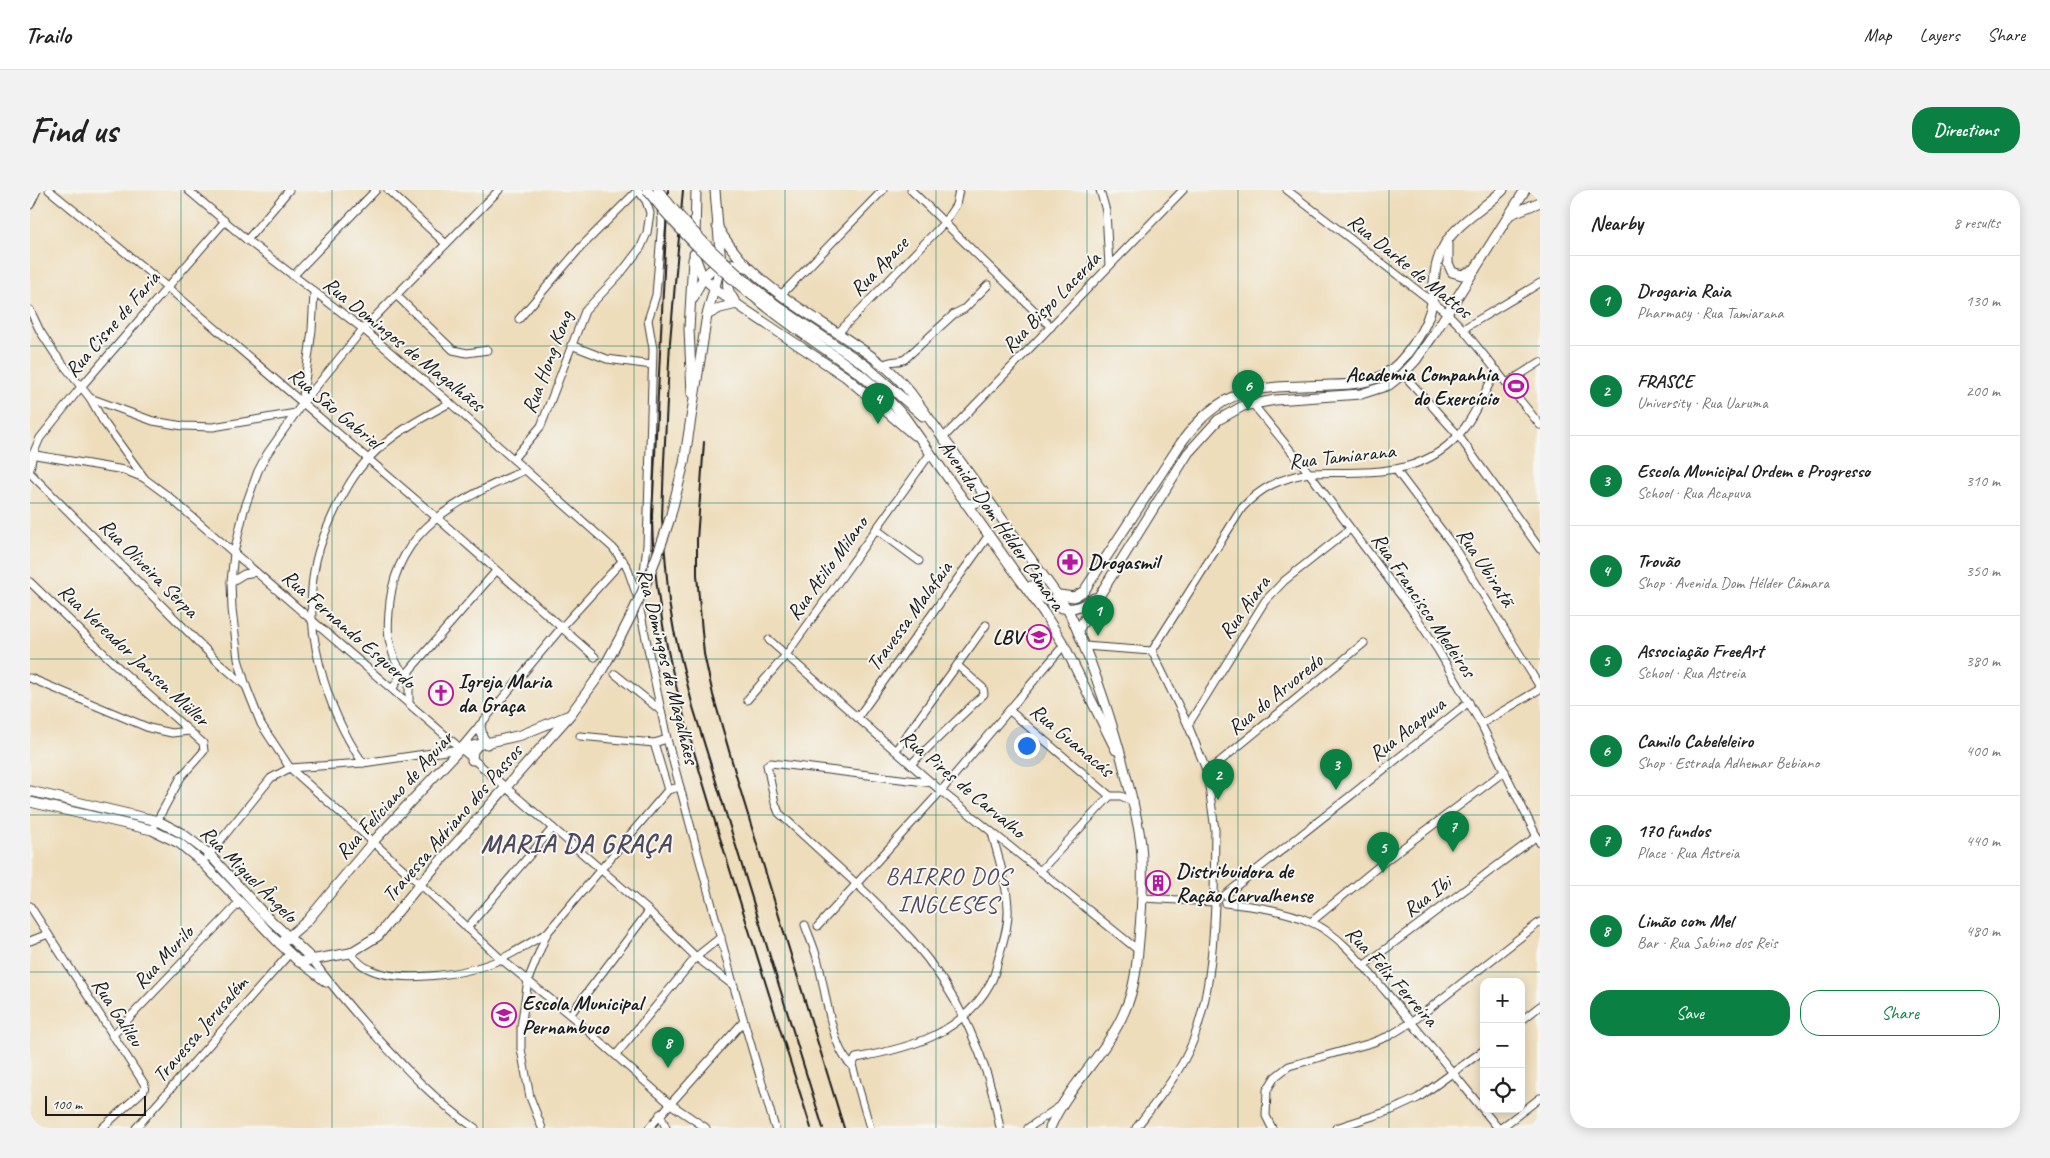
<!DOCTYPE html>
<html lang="en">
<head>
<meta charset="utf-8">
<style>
  :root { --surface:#fff; --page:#f2f2f2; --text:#222; --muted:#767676; --line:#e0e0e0; --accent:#0b8043 }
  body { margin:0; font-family:Caveat,sans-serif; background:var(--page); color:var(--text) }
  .controls { position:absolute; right:15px; bottom:15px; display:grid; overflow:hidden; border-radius:10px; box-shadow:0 2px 12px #0003 }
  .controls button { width:45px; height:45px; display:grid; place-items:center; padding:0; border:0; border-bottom:1px solid var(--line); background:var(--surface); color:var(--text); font:25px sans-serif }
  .scale { position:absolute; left:15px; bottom:12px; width:101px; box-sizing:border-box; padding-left:5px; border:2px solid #1c1c1c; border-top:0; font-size:14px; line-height:18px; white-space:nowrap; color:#1c1c1c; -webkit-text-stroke:4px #f6f6f2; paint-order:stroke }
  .you { position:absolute; left:996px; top:555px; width:18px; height:18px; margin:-12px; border:4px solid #fff; border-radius:50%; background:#1a73e8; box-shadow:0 0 0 8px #1a73e833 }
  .badge { display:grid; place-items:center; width:32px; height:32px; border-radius:50%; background:var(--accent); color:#fff; font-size:16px; font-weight:700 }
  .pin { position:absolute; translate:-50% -41px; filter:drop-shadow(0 1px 2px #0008) }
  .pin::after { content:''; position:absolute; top:26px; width:18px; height:15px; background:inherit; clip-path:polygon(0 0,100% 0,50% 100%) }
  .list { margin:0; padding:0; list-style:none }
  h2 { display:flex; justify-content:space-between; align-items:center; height:65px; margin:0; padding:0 20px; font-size:21px }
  h2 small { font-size:16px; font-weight:400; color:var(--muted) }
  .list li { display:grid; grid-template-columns:32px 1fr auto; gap:15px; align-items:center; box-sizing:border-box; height:90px; padding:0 20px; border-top:1px solid var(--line) }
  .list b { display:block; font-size:19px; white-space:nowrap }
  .list p { margin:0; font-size:16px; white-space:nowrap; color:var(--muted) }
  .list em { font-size:16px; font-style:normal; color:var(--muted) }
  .actions { display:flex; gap:10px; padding:15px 20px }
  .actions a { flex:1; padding:11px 0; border:1px solid var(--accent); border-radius:20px; text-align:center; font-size:18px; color:var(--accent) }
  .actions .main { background:var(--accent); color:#fff }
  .icon { flex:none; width:28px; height:28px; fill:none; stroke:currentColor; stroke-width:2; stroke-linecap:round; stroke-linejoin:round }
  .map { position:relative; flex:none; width:1510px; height:938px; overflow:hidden; border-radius:20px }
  header { display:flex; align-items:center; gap:30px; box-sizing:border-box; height:70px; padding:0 25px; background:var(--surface); border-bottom:1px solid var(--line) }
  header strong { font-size:24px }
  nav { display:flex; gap:28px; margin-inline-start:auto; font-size:18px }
  .intro { display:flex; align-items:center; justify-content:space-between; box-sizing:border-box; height:120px; padding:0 30px }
  h1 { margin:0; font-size:35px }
  .button { padding:12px 22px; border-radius:20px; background:var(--accent); color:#fff; font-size:18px; font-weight:700 }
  main { display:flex; gap:30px; padding:0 30px }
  aside { flex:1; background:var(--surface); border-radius:20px; box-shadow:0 2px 12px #0003 }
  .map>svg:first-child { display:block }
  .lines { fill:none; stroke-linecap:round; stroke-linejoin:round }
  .minor-casing { stroke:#3c3934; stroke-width:9 }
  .major-casing { stroke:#3c3934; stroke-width:11 }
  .minor { stroke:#fff; stroke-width:7 }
  .major { stroke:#fff; stroke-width:9 }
  .rail { stroke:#1c1c1c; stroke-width:2 }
  .major-bridge-casing { stroke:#3c3934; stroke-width:11; stroke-linecap:butt }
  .major-bridge { stroke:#fff; stroke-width:9 }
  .grid { fill:none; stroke:#0f766e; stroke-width:1; stroke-opacity:0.55 }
  .labels { text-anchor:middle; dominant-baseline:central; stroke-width:4; stroke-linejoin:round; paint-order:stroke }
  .street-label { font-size:21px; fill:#1c1c1c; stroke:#f6f6f2 }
  .poi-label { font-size:21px; font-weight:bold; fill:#1c1c1c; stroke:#f6f6f2; text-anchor:start }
  .quarter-label { font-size:24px; letter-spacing:1px; fill:#4e485d; stroke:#f6f6f2 }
  .district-label { font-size:26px; font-weight:bold; letter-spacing:1px; fill:#4e485d; stroke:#f6f6f2 }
</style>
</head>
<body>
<header>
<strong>Trailo</strong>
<nav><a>Map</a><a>Layers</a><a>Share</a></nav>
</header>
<div class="intro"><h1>Find us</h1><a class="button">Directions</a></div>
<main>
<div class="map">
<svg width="1510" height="938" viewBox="0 0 1510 938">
  <rect width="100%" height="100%" fill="#f6f6f2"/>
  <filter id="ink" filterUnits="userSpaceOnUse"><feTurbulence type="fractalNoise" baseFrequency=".02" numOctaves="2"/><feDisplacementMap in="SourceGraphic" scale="10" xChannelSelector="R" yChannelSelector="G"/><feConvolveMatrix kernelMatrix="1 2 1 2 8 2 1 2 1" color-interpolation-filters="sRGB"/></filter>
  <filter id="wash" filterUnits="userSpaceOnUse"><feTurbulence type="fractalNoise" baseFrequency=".0096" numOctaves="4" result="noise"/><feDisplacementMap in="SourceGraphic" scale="20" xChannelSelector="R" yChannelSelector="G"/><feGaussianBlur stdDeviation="1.12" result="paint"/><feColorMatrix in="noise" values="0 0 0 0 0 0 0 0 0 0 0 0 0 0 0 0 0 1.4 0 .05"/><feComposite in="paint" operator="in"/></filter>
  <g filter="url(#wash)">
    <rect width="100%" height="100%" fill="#edb"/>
  </g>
  <g filter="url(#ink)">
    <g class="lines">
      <defs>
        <g id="minor">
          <polyline points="19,0 137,97 406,327 565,467"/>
          <polyline points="158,0 217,50 333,139 420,213 583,358 597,377 607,406 637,549 704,797 745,938"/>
          <polyline points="358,0 416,54"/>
          <polyline points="469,0 333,139 272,214 237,264 228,281 214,320 204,363 201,392 202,419 208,469 216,496 231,534 260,578 390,694 471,769 540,825 639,913 676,938"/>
          <polyline points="881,0 1021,137"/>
          <polyline points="1070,0 1076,21 1079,76"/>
          <polyline points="1257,0 1417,123 1433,139 1510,235"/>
          <polyline points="0,15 7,0"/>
          <polyline points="217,50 259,0"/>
          <polyline points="263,86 346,0"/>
          <polyline points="366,105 423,160 437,163 458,160"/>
          <polyline points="751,105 853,0"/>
          <polyline points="0,120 10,141 25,164 60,208 123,231 153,236 183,237 266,223"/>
          <polyline points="489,129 550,58 608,0"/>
          <polyline points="1433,139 1510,93"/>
          <polyline points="808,143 914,33 926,15 929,0"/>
          <polyline points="541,155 577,169 622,175"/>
          <path d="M853 175C861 169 868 173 875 169L924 124 934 119 958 95"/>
          <polyline points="1373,184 1428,245 1510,359"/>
          <polyline points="1477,193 1510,172"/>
          <polyline points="60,208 73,231 115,289 138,306 619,721 666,767 704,796"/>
          <polyline points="272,213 282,140 284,103"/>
          <polyline points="1222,213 1279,283 1381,419 1408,460 1451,534 1510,653"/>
          <polyline points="914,247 1153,0"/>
          <polyline points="0,264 94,280 114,288"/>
          <polyline points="483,269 511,236 555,121 591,83 611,57 617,43 620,23 616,11 608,0"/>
          <polyline points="0,279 3,264 10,248 51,197 195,31"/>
          <polyline points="1366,280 1422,354 1510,497"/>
          <polyline points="0,283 187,471 216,496"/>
          <polyline points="846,339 889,371"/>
          <polyline points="0,392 91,480 173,553 174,561 151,587 122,640"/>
          <polyline points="201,392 214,384 226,382"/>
          <polyline points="608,403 614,382 617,355 623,159 618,130 626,105 632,31 631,17"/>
          <polyline points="739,450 911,601 1108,760"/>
          <polyline points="1054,456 1122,461"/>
          <path d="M1122 461 1212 318C1231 297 1251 288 1279 283 1336 281 1396 290 1435 237 1447 220 1456 199 1467 180"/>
          <polyline points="1122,461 1158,535 1177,582 1185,640 1184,707"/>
          <path d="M378 484C365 479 362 461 359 449 357 437 359 423 360 411 369 335 433 308 495 280"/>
          <polyline points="585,484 630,520"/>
          <polyline points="0,488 119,538 142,543 159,541"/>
          <polyline points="363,498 370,486 370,478"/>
          <polyline points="717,510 756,465 900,264"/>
          <polyline points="379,513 379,481 466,381"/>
          <polyline points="980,521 1080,606"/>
          <polyline points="828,527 959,345"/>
          <polyline points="1451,534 1510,499"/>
          <polyline points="1158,535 1235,411 1254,391 1320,339"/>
          <polyline points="550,546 624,553 637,549"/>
          <polyline points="624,553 638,600"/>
          <polyline points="430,559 532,437 593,370"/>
          <polyline points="866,560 956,435"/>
          <path d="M333 573C296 519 271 437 286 371 290 353 298 335 306 318 315 301 325 282 339 268 362 244 391 228 420 213"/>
          <polyline points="881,574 954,504 953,498 927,475"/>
          <polyline points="1177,582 1334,453"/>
          <path d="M903 593 741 573 737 575 745 613 749 623C794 665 842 705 883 751 928 803 959 871 970 938"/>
          <polyline points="177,667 241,588 260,578 333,573 430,559"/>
          <polyline points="1010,681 1080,606 1091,606 1104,612"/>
          <polyline points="1195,705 1439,512"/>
          <polyline points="1113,708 1184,712"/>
          <path d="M1195 713C1223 716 1255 720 1281 732 1312 746 1334 777 1356 802 1394 847 1431 893 1468 938"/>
          <polyline points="0,716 115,895 114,900 72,938"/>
          <polyline points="1281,732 1354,672 1475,581"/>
          <path d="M775 735C779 746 784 757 787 768 795 794 801 861 822 875L840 938"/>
          <polyline points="788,736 911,601 1034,455"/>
          <polyline points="437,738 523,638"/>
          <polyline points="0,751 18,744"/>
          <path d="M320 763C325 768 330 775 337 778 369 795 438 784 469 770 486 762 501 752 517 743"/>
          <path d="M281 768C300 794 321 818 342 842 374 877 405 911 445 938"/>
          <polyline points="269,772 296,793"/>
          <polyline points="1333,776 1507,646"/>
          <polyline points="540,825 619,721"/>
          <polyline points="1491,831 1510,816"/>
          <polyline points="82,846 210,712"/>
          <polyline points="586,865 666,767 691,747"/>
          <path d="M822 875 826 868C881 858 933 844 961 792 966 783 967 772 970 763 974 748 979 733 978 718 977 693 968 667 962 643"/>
          <polyline points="630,924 636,938"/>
          <polyline points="106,938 260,763"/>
          <polyline points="512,938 500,907 491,859 491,837 498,790 517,743 638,600 650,597"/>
          <polyline points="619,938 714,831"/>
          <polyline points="998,938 1029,917"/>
          <path d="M1106 938C1126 912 1151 882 1163 851 1179 808 1183 760 1185 714"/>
          <polyline points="1242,938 1236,926 1237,900 1245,887 1259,876 1341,853 1359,846 1382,832 1510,732"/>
          <polyline points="1306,938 1362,920 1388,908 1454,860"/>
          <polyline points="1471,938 1510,908"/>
        </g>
        <g id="major">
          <polyline points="1481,24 1510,12"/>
          <path d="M687 36C723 102 797 130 853 175 863 182 872 193 880 202L1038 420C1061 468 1078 519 1092 570 1099 599 1108 626 1111 655 1114 687 1112 718 1109 750 1107 774 1105 798 1095 820 1077 864 1038 895 1020 938"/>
          <polyline points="665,49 666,0"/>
          <polyline points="1418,54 1418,73 1422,82 1432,85 1445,79"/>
          <polyline points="664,64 673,88 693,105 816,187 884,245"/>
          <path d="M703 81C694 91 697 100 704 110"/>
          <path d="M663 109C673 83 686 66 716 77"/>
          <polyline points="677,125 690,118 707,114"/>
          <polyline points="835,175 893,226"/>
          <polyline points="830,184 851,202 874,226 1014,423 1034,455 1086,560"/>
          <polyline points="662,204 659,139 663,69"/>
          <polyline points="935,313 942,314 950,311 953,301"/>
          <polyline points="640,328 654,273 677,125 691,74 685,0"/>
          <path d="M1001 396C1022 417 1037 428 1064 408"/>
          <path d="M1029 405 1044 407 1054 401 1151 253C1195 191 1233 198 1301 195 1318 195 1338 194 1353 185 1374 174 1399 136 1402 112 1405 90 1403 74 1415 54 1427 33 1456 17 1473 0"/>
          <polyline points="1048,440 1158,263 1188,230 1213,216 1245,210 1331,204 1359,195 1373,184 1386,170 1404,144 1495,0"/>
          <polyline points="450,536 452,546 457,554"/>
          <polyline points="442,570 443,561 447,556"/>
          <polyline points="0,601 128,631 153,644 179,664 234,724 281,768"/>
          <polyline points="0,612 122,640 149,653 172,672 246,750 269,772 320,763 348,746 390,694 540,525 568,487"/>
          <polyline points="250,754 277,731 342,653 430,559 491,545 537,526"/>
        </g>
      </defs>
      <use href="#minor" class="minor-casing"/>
      <use href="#major" class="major-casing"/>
      <use href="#minor" class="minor"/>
      <use href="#major" class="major"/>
      <g class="rail">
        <path d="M638 0 622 326C623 432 655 534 686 635 717 736 750 837 781 938"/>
        <polyline points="653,0 640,152 634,271 632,328 639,412 644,441 663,517 793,938"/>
        <polyline points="674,252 667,350 667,385 674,464 683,505 710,599 814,938"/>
      </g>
      <defs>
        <g id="major-bridge">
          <path d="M617 0C652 45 692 83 737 117 767 141 799 161 830 184"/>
          <path d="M628 0C662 44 704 84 749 117 777 137 806 155 835 175"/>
          <path d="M568 487C599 435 622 386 640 328"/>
        </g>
      </defs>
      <use href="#major-bridge" class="major-bridge-casing"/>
      <use href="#major-bridge" class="major-bridge"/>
    </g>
  </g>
  <path class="grid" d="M151 0V938M302 0V938M453 0V938M604 0V938M755 0V938M906 0V938M1057 0V938M1208 0V938M1359 0V938M0 156H1510M0 313H1510M0 469H1510M0 625H1510M0 782H1510"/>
  <defs>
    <symbol id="stadium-ring" viewBox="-11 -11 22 22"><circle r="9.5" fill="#f6f6f2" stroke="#b5179e" stroke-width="1.5"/><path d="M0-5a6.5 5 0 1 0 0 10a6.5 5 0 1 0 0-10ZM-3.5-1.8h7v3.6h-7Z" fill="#b5179e"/></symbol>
    <symbol id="pharmacy-ring" viewBox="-11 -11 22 22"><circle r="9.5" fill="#f6f6f2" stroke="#b5179e" stroke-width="1.5"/><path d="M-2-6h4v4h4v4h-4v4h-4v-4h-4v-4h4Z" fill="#b5179e"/></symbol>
    <symbol id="school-ring" viewBox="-11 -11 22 22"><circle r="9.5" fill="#f6f6f2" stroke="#b5179e" stroke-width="1.5"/><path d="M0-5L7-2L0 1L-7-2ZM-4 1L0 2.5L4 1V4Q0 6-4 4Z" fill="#b5179e"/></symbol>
    <symbol id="church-ring" viewBox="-11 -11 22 22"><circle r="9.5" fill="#f6f6f2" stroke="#b5179e" stroke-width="1.5"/><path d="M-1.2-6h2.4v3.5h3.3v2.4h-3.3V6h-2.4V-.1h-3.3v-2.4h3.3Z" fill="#b5179e"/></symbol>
    <symbol id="building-ring" viewBox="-11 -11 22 22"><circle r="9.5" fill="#f6f6f2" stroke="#b5179e" stroke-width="1.5"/><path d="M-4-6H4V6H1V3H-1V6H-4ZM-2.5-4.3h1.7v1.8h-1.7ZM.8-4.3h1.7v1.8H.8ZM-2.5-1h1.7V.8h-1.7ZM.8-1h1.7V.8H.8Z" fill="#b5179e"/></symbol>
  </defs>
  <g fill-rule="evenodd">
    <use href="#stadium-ring" x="1472" y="182" width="28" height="28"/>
    <use href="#pharmacy-ring" x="1026" y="358" width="28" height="28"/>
    <use href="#school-ring" x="995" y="433" width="28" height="28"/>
    <use href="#church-ring" x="397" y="489" width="28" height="28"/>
    <use href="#building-ring" x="1114" y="679" width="28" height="28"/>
    <use href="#school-ring" x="460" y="811" width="28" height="28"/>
  </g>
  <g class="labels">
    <g class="street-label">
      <text transform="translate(849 76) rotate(-46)">Rua Apace</text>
      <text transform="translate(1380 76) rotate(39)">Rua Darke de Mattos</text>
      <text transform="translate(1021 112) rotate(-46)">Rua Bispo Lacerda</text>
      <text transform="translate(82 134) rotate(-49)">Rua Cisne de Faria</text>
      <text transform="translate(374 154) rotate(39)">Rua Domingos de Magalhães</text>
      <text transform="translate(517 172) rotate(-69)">Rua Hong Kong</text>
      <text transform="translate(305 218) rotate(40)">Rua São Gabriel</text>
      <text transform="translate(1312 266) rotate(-6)">Rua Tamiarana</text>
      <text transform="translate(972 335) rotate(55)">Avenida Dom Hélder Câmara</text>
      <text transform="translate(1456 377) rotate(57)">Rua Ubiratã</text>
      <text transform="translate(119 378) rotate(45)">Rua Oliveira Serpa</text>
      <text transform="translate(797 378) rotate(-54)">Rua Atilio Milano</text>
      <text transform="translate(1394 415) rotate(56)">Rua Francisco Medeiros</text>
      <text transform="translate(1214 417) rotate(-54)">Rua Aiara</text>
      <text transform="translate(879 426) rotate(-54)">Travessa Malafaia</text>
      <text transform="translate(319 439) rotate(41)">Rua Fernando Esquerdo</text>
      <text transform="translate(104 465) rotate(43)">Rua Vereador Jansen Müller</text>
      <text transform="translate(638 476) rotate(76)">Rua Domingos de Magalhães</text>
      <text transform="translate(1245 504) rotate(-39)">Rua do Arvoredo</text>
      <text transform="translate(1377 539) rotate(-38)">Rua Acapuva</text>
      <text transform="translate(1042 550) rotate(40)">Rua Guanacás</text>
      <text transform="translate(933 594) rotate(40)">Rua Pires de Carvalho</text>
      <text transform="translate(364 605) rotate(-48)">Rua Feliciano de Aguiar</text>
      <text transform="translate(422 633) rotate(-49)">Travessa Adriano dos Passos</text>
      <text transform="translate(219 684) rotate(45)">Rua Miguel Ângelo</text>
      <text transform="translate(1397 706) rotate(-37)">Rua Ibi</text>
      <text transform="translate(133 767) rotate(-47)">Rua Murilo</text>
      <text transform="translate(1362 786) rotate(48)">Rua Félix Ferreira</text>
      <text transform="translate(88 822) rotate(57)">Rua Galileu</text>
      <text transform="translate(170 839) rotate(-49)">Travessa Jerusalém</text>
    </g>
    <g class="poi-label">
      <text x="1468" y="184" text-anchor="end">Academia Companhia<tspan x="1468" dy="24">do Exercício</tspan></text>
      <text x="1058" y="372">Drogasmil</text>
      <text x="992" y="447" text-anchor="end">LBV</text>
      <text x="428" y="491">Igreja Maria<tspan x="428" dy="24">da Graça</tspan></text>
      <text x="1146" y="681">Distribuidora de<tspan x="1146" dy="24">Ração Carvalhense</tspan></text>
      <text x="492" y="813">Escola Municipal<tspan x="492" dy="24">Pernambuco</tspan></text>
    </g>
    <g class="quarter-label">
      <text x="918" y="686">BAIRRO DOS<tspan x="918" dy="28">INGLESES</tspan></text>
    </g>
    <g class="district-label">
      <text x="546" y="653">MARIA DA GRAÇA</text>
    </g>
  </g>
</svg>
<div class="controls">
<button>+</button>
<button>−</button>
<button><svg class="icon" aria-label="locate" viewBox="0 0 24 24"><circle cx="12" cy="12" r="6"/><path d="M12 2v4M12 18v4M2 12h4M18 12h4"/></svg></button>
</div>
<div class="scale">100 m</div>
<div class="you"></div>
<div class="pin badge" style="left:1068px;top:446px">1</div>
<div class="pin badge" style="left:1188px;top:610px">2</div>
<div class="pin badge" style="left:1306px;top:600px">3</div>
<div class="pin badge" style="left:848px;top:234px">4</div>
<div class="pin badge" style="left:1353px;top:683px">5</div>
<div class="pin badge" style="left:1218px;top:221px">6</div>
<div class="pin badge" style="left:1423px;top:662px">7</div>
<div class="pin badge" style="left:638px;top:878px">8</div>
</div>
<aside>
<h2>Nearby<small>8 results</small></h2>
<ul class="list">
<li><span class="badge">1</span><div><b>Drogaria Raia</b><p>Pharmacy · Rua Tamiarana</p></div><em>130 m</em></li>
<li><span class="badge">2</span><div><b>FRASCE</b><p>University · Rua Uaruma</p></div><em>200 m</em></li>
<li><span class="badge">3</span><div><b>Escola Municipal Ordem e Progresso</b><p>School · Rua Acapuva</p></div><em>310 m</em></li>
<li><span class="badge">4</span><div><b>Trovão</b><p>Shop · Avenida Dom Hélder Câmara</p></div><em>350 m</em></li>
<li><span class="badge">5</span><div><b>Associação FreeArt</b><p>School · Rua Astreia</p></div><em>380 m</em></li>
<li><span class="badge">6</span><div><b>Camilo Cabeleleiro</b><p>Shop · Estrada Adhemar Bebiano</p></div><em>400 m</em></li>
<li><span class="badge">7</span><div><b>170 fundos</b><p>Place · Rua Astreia</p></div><em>440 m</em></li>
<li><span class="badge">8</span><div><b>Limão com Mel</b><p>Bar · Rua Sabino dos Reis</p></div><em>480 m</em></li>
</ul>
<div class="actions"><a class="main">Save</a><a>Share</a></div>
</aside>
</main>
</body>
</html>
